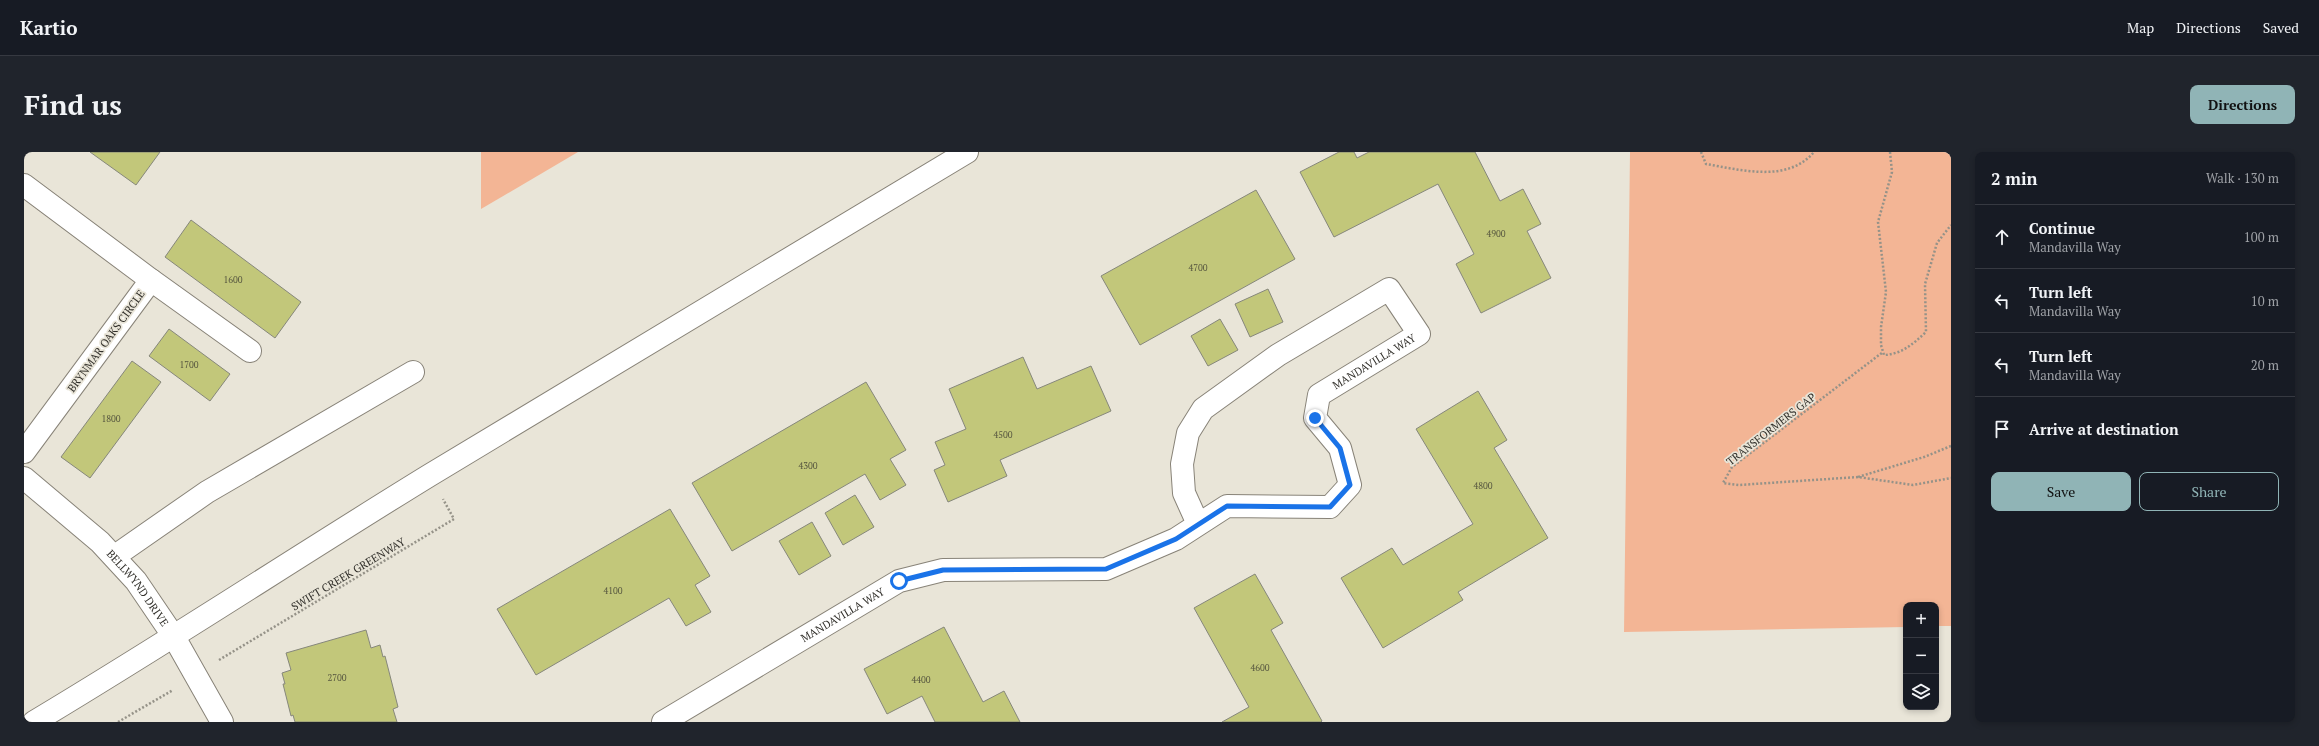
<!DOCTYPE html>
<html lang="en">
<head>
<meta charset="utf-8">
<style>
  :root { --surface:#171b24; --page:#20242c; --text:#f1f3f6; --muted:#9ea1a6; --line:#363941; --accent:#90b4b6 }
  body { margin:0; font-family:"PT Serif",serif; background:var(--page); color:var(--text) }
  .controls { position:absolute; right:12px; bottom:12px; display:grid; overflow:hidden; border-radius:8px; box-shadow:0 2px 6px #0003 }
  .controls button { width:36px; height:36px; display:grid; place-items:center; padding:0; border:0; border-bottom:1px solid var(--line); background:var(--surface); color:var(--text); font:20px sans-serif }
  .stop { position:absolute; width:12px; height:12px; margin:-9px; border:3px solid #1a73e8; border-radius:50%; background:#fff }
  .stop.end { background:#1a73e8; border-color:#fff; box-shadow:0 1px 4px #0008 }
  .list { margin:0; padding:0; list-style:none }
  h2 { display:flex; justify-content:space-between; align-items:center; height:52px; margin:0; padding:0 16px; font-size:17px }
  h2 small { font-size:13px; font-weight:400; color:var(--muted) }
  .list li { display:grid; grid-template-columns:26px 1fr auto; gap:12px; align-items:center; box-sizing:border-box; height:64px; padding:0 16px; border-top:1px solid var(--line) }
  .list b { display:block; font-size:15px; white-space:nowrap }
  .list p { margin:0; font-size:13px; white-space:nowrap; color:var(--muted) }
  .list em { font-size:13px; font-style:normal; color:var(--muted) }
  .actions { display:flex; gap:8px; padding:12px 16px }
  .actions a { flex:1; padding:9px 0; border:1px solid var(--accent); border-radius:8px; text-align:center; font-size:14px; color:var(--accent) }
  .actions .main { background:var(--accent); color:#111 }
  .icon { flex:none; width:22px; height:22px; fill:none; stroke:currentColor; stroke-width:2; stroke-linecap:round; stroke-linejoin:round }
  .map { position:relative; flex:none; width:1927px; height:570px; overflow:hidden; border-radius:8px }
  header { display:flex; align-items:center; gap:24px; box-sizing:border-box; height:56px; padding:0 20px; background:var(--surface); border-bottom:1px solid var(--line) }
  header strong { font-size:19px }
  nav { display:flex; gap:22px; margin-inline-start:auto; font-size:14px }
  .intro { display:flex; align-items:center; justify-content:space-between; box-sizing:border-box; height:96px; padding:0 24px }
  h1 { margin:0; font-size:28px }
  .button { padding:10px 18px; border-radius:8px; background:var(--accent); color:#111; font-size:14px; font-weight:700 }
  main { display:flex; gap:24px; padding:0 24px }
  aside { flex:1; background:var(--surface); border-radius:8px; box-shadow:0 2px 6px #0003 }
  .map>svg:first-child { display:block }
  .green { fill:#f3b595 }
  .building { fill:#c2c77a; stroke:#86877b }
  .lines { fill:none; stroke-linecap:round; stroke-linejoin:round }
  .minor-casing { stroke:#888378; stroke-width:24 }
  .path { stroke:#959288; stroke-width:2.5; stroke-dasharray:2 2; stroke-linecap:butt }
  .minor { stroke:#fff; stroke-width:22 }
  .route { stroke:#1a73e8; stroke-width:5 }
  .labels { text-anchor:middle; dominant-baseline:central; stroke-width:3.5; stroke-linejoin:round; paint-order:stroke }
  .number-label { font-size:9px; fill:#56563f }
  .street-label { font-size:11px; fill:#32302b; stroke:#e9e5d8 }
</style>
</head>
<body>
<header>
<strong>Kartio</strong>
<nav><a>Map</a><a>Directions</a><a>Saved</a></nav>
</header>
<div class="intro"><h1>Find us</h1><a class="button">Directions</a></div>
<main>
<div class="map">
<svg width="1927" height="570" viewBox="0 0 1927 570">
  <rect width="100%" height="100%" fill="#e9e5d8"/>
  <g class="green">
    <polygon points="457,0 554,0 457,57"/>
    <polygon points="1606,0 1927,0 1927,474 1912,474 1912,453 1882,453 1882,475 1600,480"/>
  </g>
  <g class="building">
    <polygon points="66,0 136,0 112,33"/>
    <polygon points="1315,0 1330,0 1333,6 1345,0 1451,0 1476,49 1499,37 1517,72 1503,79 1527,126 1457,161 1432,112 1450,102 1414,32 1310,85 1276,20"/>
    <polygon points="1232,38 1271,107 1116,193 1077,124"/>
    <polygon points="167,68 277,150 251,186 141,105"/>
    <polygon points="1244,137 1259,170 1226,185 1211,152"/>
    <polygon points="1196,167 1214,198 1184,214 1167,184"/>
    <polygon points="145,177 206,222 186,249 125,204"/>
    <polygon points="999,205 1013,237 1067,214 1087,259 976,308 983,324 924,350 910,318 921,313 911,290 942,277 925,237"/>
    <polygon points="108,209 137,230 66,326 37,305"/>
    <polygon points="842,230 882,298 866,307 882,333 856,348 841,322 708,399 668,331"/>
    <polygon points="1454,239 1483,288 1470,296 1524,386 1434,440 1439,448 1359,496 1317,426 1368,396 1379,413 1449,372 1392,277"/>
    <polygon points="831,343 850,375 819,393 801,361"/>
    <polygon points="646,357 686,424 671,433 687,460 662,474 645,446 512,523 473,457"/>
    <polygon points="788,370 807,404 775,423 755,389"/>
    <polygon points="1231,422 1259,471 1247,478 1298,569 1297,570 1198,570 1225,555 1170,456"/>
    <polygon points="920,475 959,550 980,539 996,570 911,570 898,544 863,562 840,517"/>
    <polygon points="342,478 347,496 356,493 359,505 361,504 374,555 369,557 373,570 271,570 269,563 267,564 259,532 261,532 258,521 267,518 262,501"/>
  </g>
  <g class="lines">
    <defs>
      <g id="minor">
        <polyline points="0,33 127,128 0,300"/>
        <polyline points="127,128 226,199"/>
        <path id="s1" d="M0 326 76 390 112 429 150 485 198 570"/>
        <polyline points="91,404 183,340 389,220"/>
        <path d="M10 570C144 490 274 404 406 323 585 214 764 108 943 0"/>
        <path id="s2" d="M639 570 875 429 919 418 1082 417 1152 387 1203 354 1306 355 1326 333 1316 296 1291 266 1295 243 1395 182 1365 137 1254 203 1179 257 1164 281 1158 312 1160 341 1174 372"/>
      </g>
    </defs>
    <use href="#minor" class="minor-casing"/>
    <g class="path">
      <path d="M1677 0 1682 12C1717 18 1764 31 1790 0"/>
      <path d="M1866 0 1868 20 1854 70 1862 140 1857 175V193L1860 203C1878 202 1889 192 1902 180L1901 132 1913 91 1927 73"/>
      <polyline points="1927,294 1900,305 1834,325 1889,333 1927,326"/>
      <polyline points="1834,325 1715,333 1699,331 1708,315 1859,200"/>
      <polyline points="195,508 430,367 419,347"/>
      <polyline points="94,570 149,538"/>
    </g>
    <use href="#minor" class="minor"/>
  </g>
  <g class="lines">
    <polyline class="route" points="875,429 919,418 1082,417 1152,387 1203,354 1306,355 1326,333 1316,296 1291,266"/>
  </g>
  <g class="labels">
    <g class="number-label">
      <text x="1472" y="82">4900</text>
      <text x="1174" y="116">4700</text>
      <text x="209" y="128">1600</text>
      <text x="165" y="213">1700</text>
      <text x="87" y="267">1800</text>
      <text x="979" y="283">4500</text>
      <text x="784" y="314">4300</text>
      <text x="1459" y="334">4800</text>
      <text x="589" y="439">4100</text>
      <text x="1236" y="516">4600</text>
      <text x="313" y="526">2700</text>
      <text x="897" y="528">4400</text>
    </g>
    <g class="street-label">
      <text transform="translate(82 189) rotate(-54)">BRYNMAR OAKS CIRCLE</text>
      <text stroke="none"><textPath href="#s2" startOffset="918">MANDAVILLA WAY</textPath></text>
      <text transform="translate(1747 277) rotate(-38)">TRANSFORMERS GAP</text>
      <text transform="translate(324 422) rotate(-31)">SWIFT CREEK GREENWAY</text>
      <text stroke="none"><textPath href="#s1" startOffset="159">BELLWYND DRIVE</textPath></text>
      <text stroke="none"><textPath href="#s2" startOffset="209">MANDAVILLA WAY</textPath></text>
    </g>
  </g>
</svg>
<div class="controls">
<button>+</button>
<button>−</button>
<button><svg class="icon" aria-label="layers" viewBox="0 0 24 24"><path d="M12 4l9 5-9 5-9-5zM3 14l9 5 9-5"/></svg></button>
</div>
<div class="stop" style="left:875px;top:429px"></div>
<div class="stop end" style="left:1291px;top:266px"></div>
</div>
<aside>
<h2>2 min<small>Walk · 130 m</small></h2>
<ul class="list">
<li><svg class="icon" aria-label="ahead" viewBox="0 0 24 24"><path d="M12 20V5M6 11l6-6 6 6"/></svg><div><b>Continue</b><p>Mandavilla Way</p></div><em>100 m</em></li>
<li><svg class="icon" aria-label="left" viewBox="0 0 24 24"><path d="M17 20v-9H6M10 6l-5 5 5 5"/></svg><div><b>Turn left</b><p>Mandavilla Way</p></div><em>10 m</em></li>
<li><svg class="icon" aria-label="left" viewBox="0 0 24 24"><path d="M17 20v-9H6M10 6l-5 5 5 5"/></svg><div><b>Turn left</b><p>Mandavilla Way</p></div><em>20 m</em></li>
<li><svg class="icon" aria-label="arrive" viewBox="0 0 24 24"><path d="M6 21V4h12l-3 4 3 4H6"/></svg><div><b>Arrive at destination</b></div></li>
</ul>
<div class="actions"><a class="main">Save</a><a>Share</a></div>
</aside>
</main>
</body>
</html>
